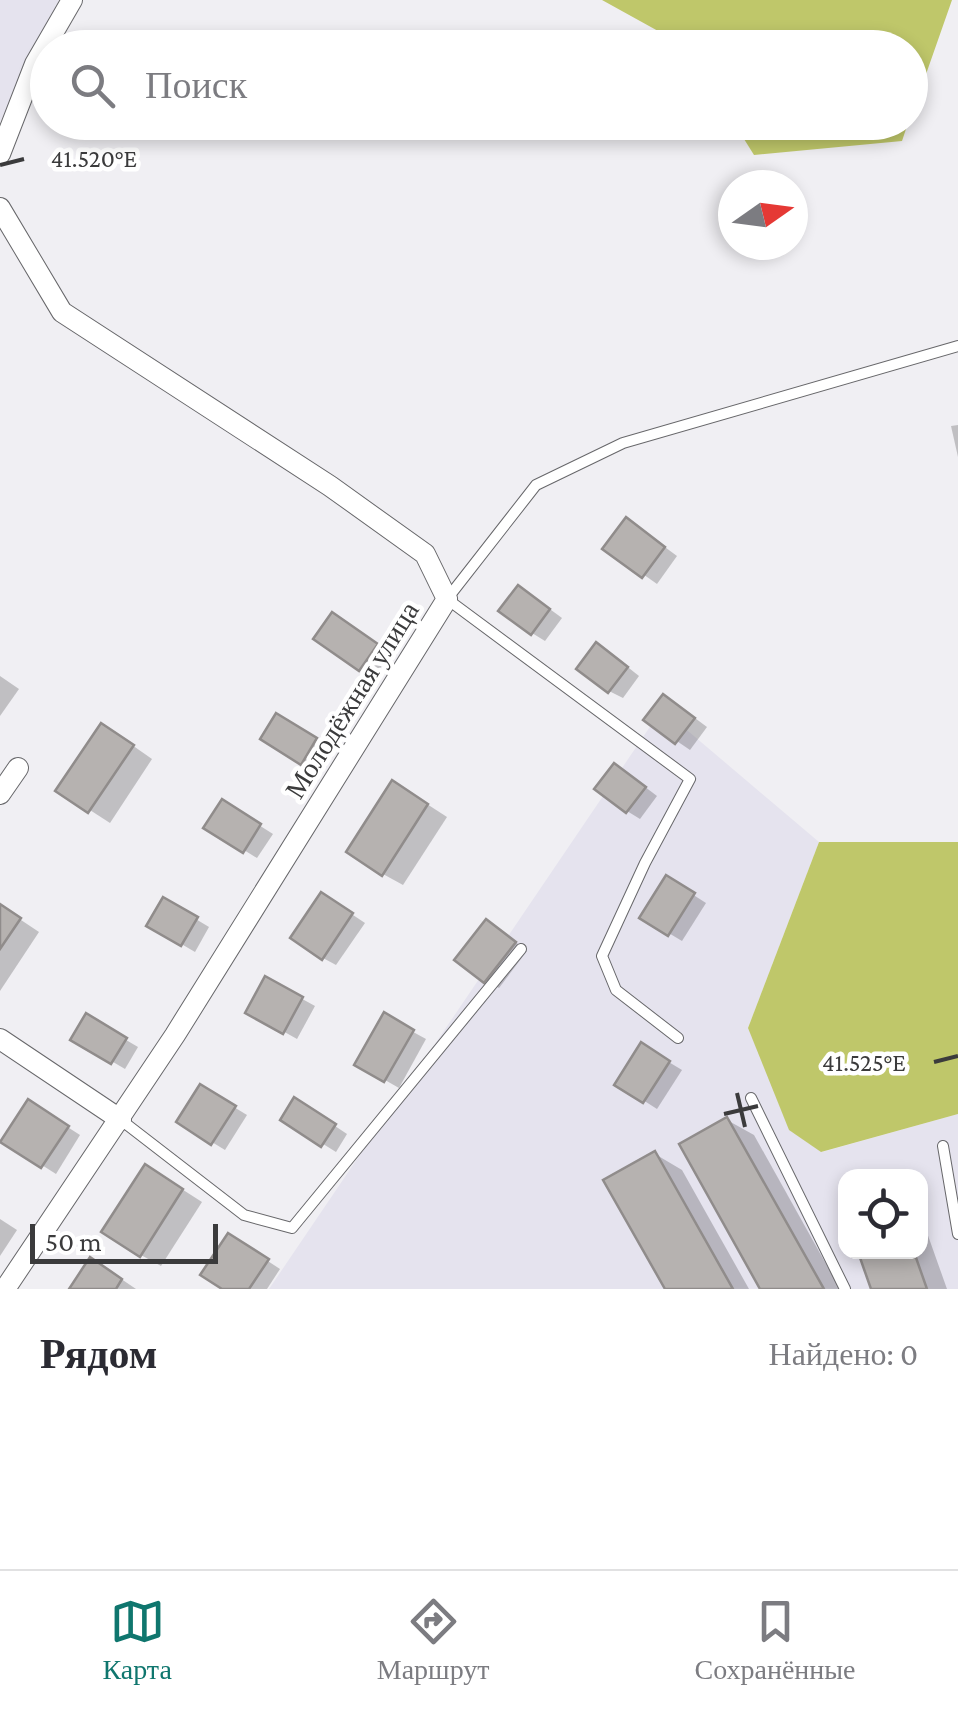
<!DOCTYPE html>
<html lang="ru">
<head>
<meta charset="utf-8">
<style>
  :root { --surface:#fff; --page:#f7f7f7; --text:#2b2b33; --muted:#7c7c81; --line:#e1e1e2; --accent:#0f766e }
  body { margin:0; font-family:"Crimson Pro",serif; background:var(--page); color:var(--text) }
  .controls { position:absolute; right:30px; bottom:30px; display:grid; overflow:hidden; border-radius:20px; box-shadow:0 5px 15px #0003 }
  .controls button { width:90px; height:90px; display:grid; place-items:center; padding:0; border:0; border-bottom:2px solid var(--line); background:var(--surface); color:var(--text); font:50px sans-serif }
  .compass { position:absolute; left:718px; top:170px; width:90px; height:90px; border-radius:50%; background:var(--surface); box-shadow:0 5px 15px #0003; rotate:76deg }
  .scale { position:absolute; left:30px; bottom:25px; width:188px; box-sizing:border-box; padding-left:10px; border:5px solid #3b3b3c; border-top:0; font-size:28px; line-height:35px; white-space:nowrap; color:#3b3b3c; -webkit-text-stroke:8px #fff; paint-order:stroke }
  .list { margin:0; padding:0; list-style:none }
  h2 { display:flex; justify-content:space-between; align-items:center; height:130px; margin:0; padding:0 40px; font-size:42px }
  h2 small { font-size:32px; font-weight:400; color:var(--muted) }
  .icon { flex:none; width:55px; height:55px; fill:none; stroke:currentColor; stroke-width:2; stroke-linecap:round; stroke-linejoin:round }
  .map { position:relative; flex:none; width:958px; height:1289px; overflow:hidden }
  .search { position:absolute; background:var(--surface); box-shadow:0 5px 15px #0003; left:30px; right:30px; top:30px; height:110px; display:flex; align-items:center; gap:25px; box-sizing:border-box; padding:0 35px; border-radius:55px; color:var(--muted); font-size:38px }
  .sheet { height:280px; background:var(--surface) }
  nav { display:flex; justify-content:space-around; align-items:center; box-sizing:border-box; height:140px; border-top:2px solid var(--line); background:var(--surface); font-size:28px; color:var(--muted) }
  nav a { display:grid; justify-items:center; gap:5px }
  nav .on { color:var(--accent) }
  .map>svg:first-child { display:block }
  .built { fill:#e5e3ee; fill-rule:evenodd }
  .green { fill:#bfc76a }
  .shadow { fill:#0003 }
  .building { fill:#b6b2b0; stroke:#908c8b; stroke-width:2.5 }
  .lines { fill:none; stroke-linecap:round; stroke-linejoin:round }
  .service-casing { stroke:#67676a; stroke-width:12 }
  .minor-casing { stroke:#67676a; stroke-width:22 }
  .service { stroke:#fff; stroke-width:10 }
  .minor { stroke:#fff; stroke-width:20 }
  .ticks { fill:none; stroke:#3b3b3c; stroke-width:4 }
  .labels { text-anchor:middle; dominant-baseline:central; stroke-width:9; stroke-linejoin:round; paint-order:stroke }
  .street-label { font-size:28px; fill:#3b3b3c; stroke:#fff }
  .ticks-label { font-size:25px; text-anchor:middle; fill:#3b3b3c; stroke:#fff; stroke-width:9; stroke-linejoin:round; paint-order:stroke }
</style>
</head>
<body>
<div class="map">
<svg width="958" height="1289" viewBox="0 0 958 1289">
  <rect width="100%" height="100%" fill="#f0eff3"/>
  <g class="built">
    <polygon points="0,0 59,0 0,122"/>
    <path d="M662 709 819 842 748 1028 822 1152 958 1114V1289H269ZM846 1176H920V1252H846Z"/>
  </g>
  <g class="green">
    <polygon points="602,0 952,0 911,117 910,48 687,47"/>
    <polygon points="734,123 908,123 902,141 754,155"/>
    <polygon points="819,842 958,842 958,1114 821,1152 789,1130 748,1028"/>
  </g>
  <g class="shadow">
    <polygon points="958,425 958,457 951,426"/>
    <polygon points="639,528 677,556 657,584 606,548"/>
    <polygon points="532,596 562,618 545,641 532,633"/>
    <polygon points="346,623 390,654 374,677 317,639"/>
    <polygon points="610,653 639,676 623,698 609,691"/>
    <polygon points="0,676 19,689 0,716"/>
    <polygon points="676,704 707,727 690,750 646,720"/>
    <polygon points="277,716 329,748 315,770 263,738"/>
    <polygon points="122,738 152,759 110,823 59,790"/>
    <polygon points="628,774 657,796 640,819 627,811"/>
    <polygon points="413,795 447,817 403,885 383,874"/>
    <polygon points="222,802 273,834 257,858 207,827"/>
    <polygon points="667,878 706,903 682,941 642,917"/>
    <polygon points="164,900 209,927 195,952 149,925"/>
    <polygon points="335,903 365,923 336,965 323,958"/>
    <polygon points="0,906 39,932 0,991"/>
    <polygon points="500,930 527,951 499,988 486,981"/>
    <polygon points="266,979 315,1006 297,1039 249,1012"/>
    <polygon points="384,1016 426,1039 399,1088 357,1064"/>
    <polygon points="87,1017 138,1047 125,1069 74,1039"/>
    <polygon points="642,1046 682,1070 657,1109 618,1084"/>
    <polygon points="201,1087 247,1115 225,1150 179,1122"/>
    <polygon points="308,1108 347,1134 336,1152 283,1119"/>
    <polygon points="41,1110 80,1135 56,1174 4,1141"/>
    <polygon points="727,1120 754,1135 840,1289 763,1289"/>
    <polygon points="655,1154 682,1170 749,1289 668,1289"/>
    <polygon points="166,1179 202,1202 161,1266 141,1255"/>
    <polygon points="920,1213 947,1289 874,1289 861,1252 920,1252"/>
    <polygon points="0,1219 17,1230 0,1256"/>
    <polygon points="242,1244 280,1269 267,1289 226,1289"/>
    <polygon points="111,1272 136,1289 72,1289"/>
  </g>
  <g class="building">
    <polygon points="626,517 665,547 642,578 602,549"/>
    <polygon points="518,585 550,609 531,635 498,611"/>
    <polygon points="332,612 378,644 359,671 313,639"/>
    <polygon points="596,642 628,667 608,693 576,669"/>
    <polygon points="663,694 695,718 675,744 643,720"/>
    <polygon points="276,713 317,738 301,765 260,739"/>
    <polygon points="101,723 134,745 88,813 55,791"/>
    <polygon points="614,763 646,787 626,813 594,789"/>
    <polygon points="392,780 428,804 382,876 346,852"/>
    <polygon points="222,799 261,824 243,853 203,828"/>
    <polygon points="666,875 695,893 668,936 639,918"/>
    <polygon points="321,892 353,913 322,960 290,938"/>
    <polygon points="163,897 198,917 181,946 146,926"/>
    <polygon points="0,904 21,918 0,949"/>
    <polygon points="486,919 516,942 484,983 454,960"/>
    <polygon points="265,976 303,997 283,1034 245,1013"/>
    <polygon points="384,1012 414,1030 384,1082 354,1065"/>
    <polygon points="86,1013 127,1038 111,1064 70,1040"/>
    <polygon points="641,1042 670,1061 643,1103 614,1085"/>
    <polygon points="200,1084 236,1106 211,1145 176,1122"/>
    <polygon points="294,1097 336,1124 321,1147 280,1120"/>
    <polygon points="28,1099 69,1126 41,1168 0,1142"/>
    <polygon points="727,1117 824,1289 760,1289 679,1144"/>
    <polygon points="655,1151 733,1289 665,1289 603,1180"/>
    <polygon points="145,1164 183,1189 140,1257 101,1232"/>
    <polygon points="228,1233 269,1259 249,1289 222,1289 200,1275"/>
    <polygon points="858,1252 914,1252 927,1289 871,1289"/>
    <polygon points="90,1257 122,1279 116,1289 69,1289"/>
  </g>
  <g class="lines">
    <defs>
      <g id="service">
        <polyline points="678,1038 616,990 602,956 645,863 690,779 447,599 536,485 623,443 958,346"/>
        <polyline points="751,1098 845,1289"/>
        <polyline points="121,1120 244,1215 292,1228 521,949"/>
        <polyline points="943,1146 958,1234"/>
      </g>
      <g id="minor">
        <polyline points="0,154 35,64 72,0"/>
        <polyline points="0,208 62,312 330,486 425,554 447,599 175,1035 5,1289"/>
        <polyline points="0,794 18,768"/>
        <polyline points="0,1039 121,1120"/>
      </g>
    </defs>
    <use href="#service" class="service-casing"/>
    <use href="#minor" class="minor-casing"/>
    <use href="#service" class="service"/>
    <use href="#minor" class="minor"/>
  </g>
  <path class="ticks" d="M0 165 24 159M934 1062 958 1056M737 1093 745 1127M724 1114 758 1106"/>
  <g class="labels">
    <g class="street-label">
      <text transform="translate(352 700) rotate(-58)">Молодёжная улица</text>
    </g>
  </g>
  <g class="ticks-label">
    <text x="94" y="167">41.520°E</text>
    <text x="864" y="1071">41.525°E</text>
  </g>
</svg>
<div class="controls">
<button><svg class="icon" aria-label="locate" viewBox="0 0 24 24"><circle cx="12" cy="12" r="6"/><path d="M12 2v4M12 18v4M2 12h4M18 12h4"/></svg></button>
</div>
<svg class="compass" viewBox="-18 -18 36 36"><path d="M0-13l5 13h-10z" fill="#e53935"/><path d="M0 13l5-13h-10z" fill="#7c7c81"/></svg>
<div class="scale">50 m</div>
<div class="search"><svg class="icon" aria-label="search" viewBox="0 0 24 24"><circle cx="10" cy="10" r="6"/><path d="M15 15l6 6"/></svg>Поиск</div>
</div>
<section class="sheet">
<h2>Рядом<small>Найдено: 0</small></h2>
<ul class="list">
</ul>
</section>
<nav>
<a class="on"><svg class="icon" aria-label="map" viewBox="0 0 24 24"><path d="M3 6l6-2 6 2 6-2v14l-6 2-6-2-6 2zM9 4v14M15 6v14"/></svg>Карта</a>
<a><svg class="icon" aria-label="directions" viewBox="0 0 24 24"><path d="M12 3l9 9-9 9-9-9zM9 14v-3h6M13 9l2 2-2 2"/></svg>Маршрут</a>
<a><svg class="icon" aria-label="saved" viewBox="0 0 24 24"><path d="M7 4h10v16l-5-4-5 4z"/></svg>Сохранённые</a>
</nav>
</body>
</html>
